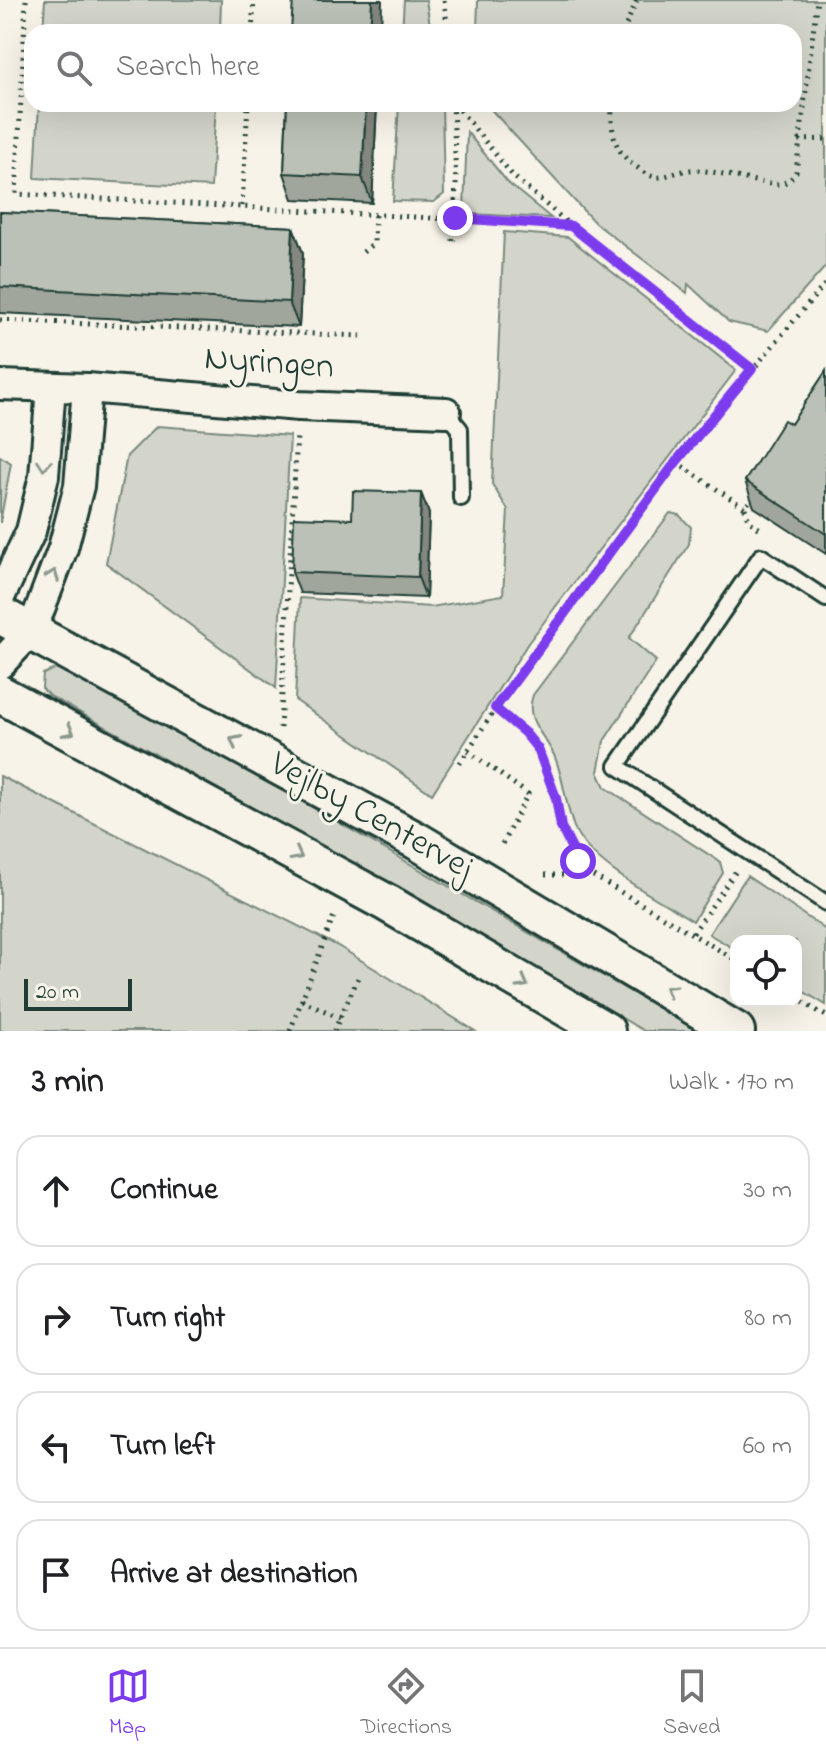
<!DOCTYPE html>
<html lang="en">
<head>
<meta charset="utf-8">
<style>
  :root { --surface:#fff; --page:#f2f2f2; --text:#202124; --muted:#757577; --line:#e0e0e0; --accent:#7c3aed }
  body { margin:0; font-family:"Indie Flower",sans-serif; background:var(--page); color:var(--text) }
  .controls { position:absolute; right:24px; bottom:24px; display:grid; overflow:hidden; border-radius:16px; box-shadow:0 8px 32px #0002 }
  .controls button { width:72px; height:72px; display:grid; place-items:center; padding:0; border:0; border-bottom:2px solid var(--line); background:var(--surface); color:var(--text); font:40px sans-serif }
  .scale { position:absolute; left:24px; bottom:20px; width:108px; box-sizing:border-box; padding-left:8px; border:4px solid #1f3d34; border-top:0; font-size:22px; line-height:28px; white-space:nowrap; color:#1f3d34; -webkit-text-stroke:6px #f7f3e8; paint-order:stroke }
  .stop { position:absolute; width:24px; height:24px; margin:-18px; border:6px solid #7c3aed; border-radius:50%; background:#fff }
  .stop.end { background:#7c3aed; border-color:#fff; box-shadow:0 2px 8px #0008 }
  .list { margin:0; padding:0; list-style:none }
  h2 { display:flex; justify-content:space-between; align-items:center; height:104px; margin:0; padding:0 32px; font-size:34px }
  h2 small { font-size:26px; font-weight:400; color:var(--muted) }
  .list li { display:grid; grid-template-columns:52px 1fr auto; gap:24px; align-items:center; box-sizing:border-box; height:112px; margin:0 16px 16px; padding:0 16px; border:2px solid var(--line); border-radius:24px }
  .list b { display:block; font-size:30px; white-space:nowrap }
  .list em { font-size:26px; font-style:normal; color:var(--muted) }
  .icon { flex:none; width:44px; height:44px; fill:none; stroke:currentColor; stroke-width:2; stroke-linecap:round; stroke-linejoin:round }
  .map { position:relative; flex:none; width:826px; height:1031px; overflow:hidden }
  .search { position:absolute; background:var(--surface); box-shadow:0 8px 32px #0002; left:24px; right:24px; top:24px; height:88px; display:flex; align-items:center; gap:20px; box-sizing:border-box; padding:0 28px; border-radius:24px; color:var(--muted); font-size:30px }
  .sheet { height:616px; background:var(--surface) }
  nav { display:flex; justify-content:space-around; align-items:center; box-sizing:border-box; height:112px; border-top:2px solid var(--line); background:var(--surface); font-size:22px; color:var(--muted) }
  nav a { display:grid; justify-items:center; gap:4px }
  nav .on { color:var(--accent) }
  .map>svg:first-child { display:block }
  .green { fill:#d3d5ca; stroke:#79897f; stroke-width:2 }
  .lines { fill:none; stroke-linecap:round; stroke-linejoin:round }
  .service-casing { stroke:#1f3d34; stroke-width:20 }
  .minor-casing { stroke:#1f3d34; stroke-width:34 }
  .tertiary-casing { stroke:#1f3d34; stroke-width:42 }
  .path { stroke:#1f3d34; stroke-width:5; stroke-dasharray:2 6; stroke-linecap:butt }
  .service { stroke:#f7f3e8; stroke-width:14 }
  .minor { stroke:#f7f3e8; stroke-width:28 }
  .tertiary { stroke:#f7f3e8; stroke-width:36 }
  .wall { fill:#a1a69d; stroke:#1f3d34; stroke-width:2 }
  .shaded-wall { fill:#83877f; stroke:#1f3d34; stroke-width:2 }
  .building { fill:#bbc1b6; stroke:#1f3d34; stroke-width:2 }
  .oneway { stroke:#8b988e }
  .route { stroke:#7c3aed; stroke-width:10 }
  .labels { text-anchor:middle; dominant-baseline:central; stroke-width:6; stroke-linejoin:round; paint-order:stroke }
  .street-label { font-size:36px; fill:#1f3d34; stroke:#f7f3e8 }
</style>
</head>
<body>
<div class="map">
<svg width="826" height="1031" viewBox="0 0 826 1031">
  <rect width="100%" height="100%" fill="#f7f3e8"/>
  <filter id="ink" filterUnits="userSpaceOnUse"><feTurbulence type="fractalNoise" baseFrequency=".0125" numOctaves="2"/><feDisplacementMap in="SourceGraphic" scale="16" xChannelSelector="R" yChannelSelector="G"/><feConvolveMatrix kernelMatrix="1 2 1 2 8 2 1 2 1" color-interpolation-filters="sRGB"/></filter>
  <g filter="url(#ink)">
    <g class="green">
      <polygon points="45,0 221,0 220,32 43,32"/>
      <polygon points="404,0 426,0 431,32 402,32"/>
      <polygon points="478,0 826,0 826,266 768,331 729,322 688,284 687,293 594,222 486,104 794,104 794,32 477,32"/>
      <polygon points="39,104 216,104 211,187 35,178"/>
      <polygon points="399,104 442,104 444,194 434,202 393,201"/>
      <polygon points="467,132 508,183 551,218 471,214 464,209"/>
      <polygon points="504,232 568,237 736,370 528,643 432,794 295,700 300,598 431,607 503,595 508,510 492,484"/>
      <polygon points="157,426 290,436 276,688 106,563 127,456"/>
      <polygon points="0,456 11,463 0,523"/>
      <path d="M670 513 679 515 691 527 689 544 629 638 656 661 604 741 598 772 605 787 720 862 723 873 693 921C659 899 589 865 574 827 565 804 564 778 554 755 544 734 524 720 533 695Z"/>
      <polygon points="57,668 195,739 698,1031 644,1031 448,916 48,695 42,688 43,674"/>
      <polygon points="0,776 338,946 475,1031 0,1031"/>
      <polygon points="747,876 826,930 826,1005 796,987 796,941 736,941 736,950 709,934"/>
    </g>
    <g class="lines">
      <defs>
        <g id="service">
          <polyline points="446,412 460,429 461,498"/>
          <polyline points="826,599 761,556 617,766 826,903"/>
        </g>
        <g id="minor">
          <polyline points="0,385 87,388 299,406 446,412"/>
          <polyline points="0,597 31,531 44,476 51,387"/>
          <polyline points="0,664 32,630 63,548 79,486 87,388"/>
        </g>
        <g id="tertiary">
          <polyline points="0,615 417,841 736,1031"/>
          <polyline points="0,694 387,903 606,1031"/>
        </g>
      </defs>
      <use href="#service" class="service-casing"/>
      <use href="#minor" class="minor-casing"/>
      <use href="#tertiary" class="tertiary-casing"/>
      <g class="path">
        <polyline points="26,0 16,194 571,226"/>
        <polyline points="444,0 448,32"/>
        <polyline points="252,32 254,0"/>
        <polyline points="623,32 637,0"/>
        <polyline points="455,104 513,176 571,226 752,369"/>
        <path d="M612 104C611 132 613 152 638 168 644 173 652 178 660 177 673 175 682 169 697 170 721 172 746 180 770 184 782 185 789 183 796 172L817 0"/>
        <polyline points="799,140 826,139"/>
        <polyline points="242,206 248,104"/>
        <polyline points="453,241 456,184 453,104"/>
        <polyline points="363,252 374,243 375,214"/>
        <polyline points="0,320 361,336"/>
        <polyline points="676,462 745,508 754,494"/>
        <polyline points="745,508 749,521 763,531"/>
        <path d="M495 708C510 721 530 734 539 752 564 799 550 834 592 875L736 960"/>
        <polyline points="280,728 297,435"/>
        <polyline points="468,751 528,794 500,848"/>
        <path d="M460 763C568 594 695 436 826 283"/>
        <polyline points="545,875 591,875"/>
        <polyline points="693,933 736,871"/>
        <polyline points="796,998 826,1016"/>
        <polyline points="302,1000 340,1018"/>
        <polyline points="290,1031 335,913"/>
        <polyline points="334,1031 359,976"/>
      </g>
      <use href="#service" class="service"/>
      <use href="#minor" class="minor"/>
      <use href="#tertiary" class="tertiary"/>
    </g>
    <g class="wall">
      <polygon points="287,104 377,104 372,203 293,199 284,173"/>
      <polygon points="0,212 293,227 303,253 299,327 0,313"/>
      <polygon points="826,371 826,554 754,507 745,481 791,424"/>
      <polygon points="421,493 429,514 426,598 300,593 292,572 352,519"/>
    </g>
    <g class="shaded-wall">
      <polygon points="372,0 382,0 381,32 370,32"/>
      <polygon points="366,104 377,104 372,203 362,177"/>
      <polygon points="293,227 303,253 299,327 289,302"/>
      <polygon points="421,493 429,514 426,598 418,577"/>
    </g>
    <g class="building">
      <polygon points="293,0 372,0 370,32 291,32"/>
      <polygon points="287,104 366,104 362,177 284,173"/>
      <polygon points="0,212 293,227 289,302 0,287"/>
      <polygon points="826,371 826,534 745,481 784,420 791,424"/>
      <polygon points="353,491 421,493 418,577 292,572 294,517 352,519"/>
    </g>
    <defs><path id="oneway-chevron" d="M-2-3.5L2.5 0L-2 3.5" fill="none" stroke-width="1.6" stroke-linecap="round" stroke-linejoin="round" transform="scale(2)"/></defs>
    <g class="oneway">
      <use href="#oneway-chevron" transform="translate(44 465) rotate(95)"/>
      <use href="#oneway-chevron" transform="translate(53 575) rotate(-69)"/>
      <use href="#oneway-chevron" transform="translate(69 731) rotate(28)"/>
      <use href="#oneway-chevron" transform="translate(235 741) rotate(-151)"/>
      <use href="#oneway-chevron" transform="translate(297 855) rotate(28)"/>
      <use href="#oneway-chevron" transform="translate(523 983) rotate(30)"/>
      <use href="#oneway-chevron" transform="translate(670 990) rotate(-149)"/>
    </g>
  </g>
  <g class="lines" filter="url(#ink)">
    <polyline class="route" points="455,218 571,226 752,369 676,462 495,708 525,733 538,749 556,798 561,827 578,861"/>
  </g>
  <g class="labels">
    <g class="street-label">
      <text transform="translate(269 364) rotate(4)">Nyringen</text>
      <text transform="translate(371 817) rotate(29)">Vejlby Centervej</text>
    </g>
  </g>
</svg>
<div class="controls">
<button><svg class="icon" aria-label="locate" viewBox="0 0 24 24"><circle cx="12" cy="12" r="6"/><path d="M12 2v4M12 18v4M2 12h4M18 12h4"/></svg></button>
</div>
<div class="scale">20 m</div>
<div class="stop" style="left:578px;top:861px"></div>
<div class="stop end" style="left:455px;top:218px"></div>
<div class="search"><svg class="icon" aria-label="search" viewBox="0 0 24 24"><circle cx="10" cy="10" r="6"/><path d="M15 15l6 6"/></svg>Search here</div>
</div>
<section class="sheet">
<h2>3 min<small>Walk · 170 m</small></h2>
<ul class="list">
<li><svg class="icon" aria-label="ahead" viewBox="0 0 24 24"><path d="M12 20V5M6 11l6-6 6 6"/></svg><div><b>Continue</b></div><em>30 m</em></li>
<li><svg class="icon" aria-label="right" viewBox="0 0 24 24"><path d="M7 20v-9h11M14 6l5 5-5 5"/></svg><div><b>Turn right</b></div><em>80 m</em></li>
<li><svg class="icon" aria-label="left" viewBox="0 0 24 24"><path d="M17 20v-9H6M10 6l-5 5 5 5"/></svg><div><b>Turn left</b></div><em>60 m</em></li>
<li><svg class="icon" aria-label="arrive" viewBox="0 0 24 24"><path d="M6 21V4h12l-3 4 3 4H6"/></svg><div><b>Arrive at destination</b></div></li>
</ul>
</section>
<nav>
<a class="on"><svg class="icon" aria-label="map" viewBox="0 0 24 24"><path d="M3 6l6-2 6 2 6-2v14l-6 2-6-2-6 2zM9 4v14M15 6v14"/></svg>Map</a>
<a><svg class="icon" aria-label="directions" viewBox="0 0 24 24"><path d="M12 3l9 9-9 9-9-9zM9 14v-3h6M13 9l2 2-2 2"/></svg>Directions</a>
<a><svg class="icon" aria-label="saved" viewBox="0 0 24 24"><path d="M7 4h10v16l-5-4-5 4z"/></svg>Saved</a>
</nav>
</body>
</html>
